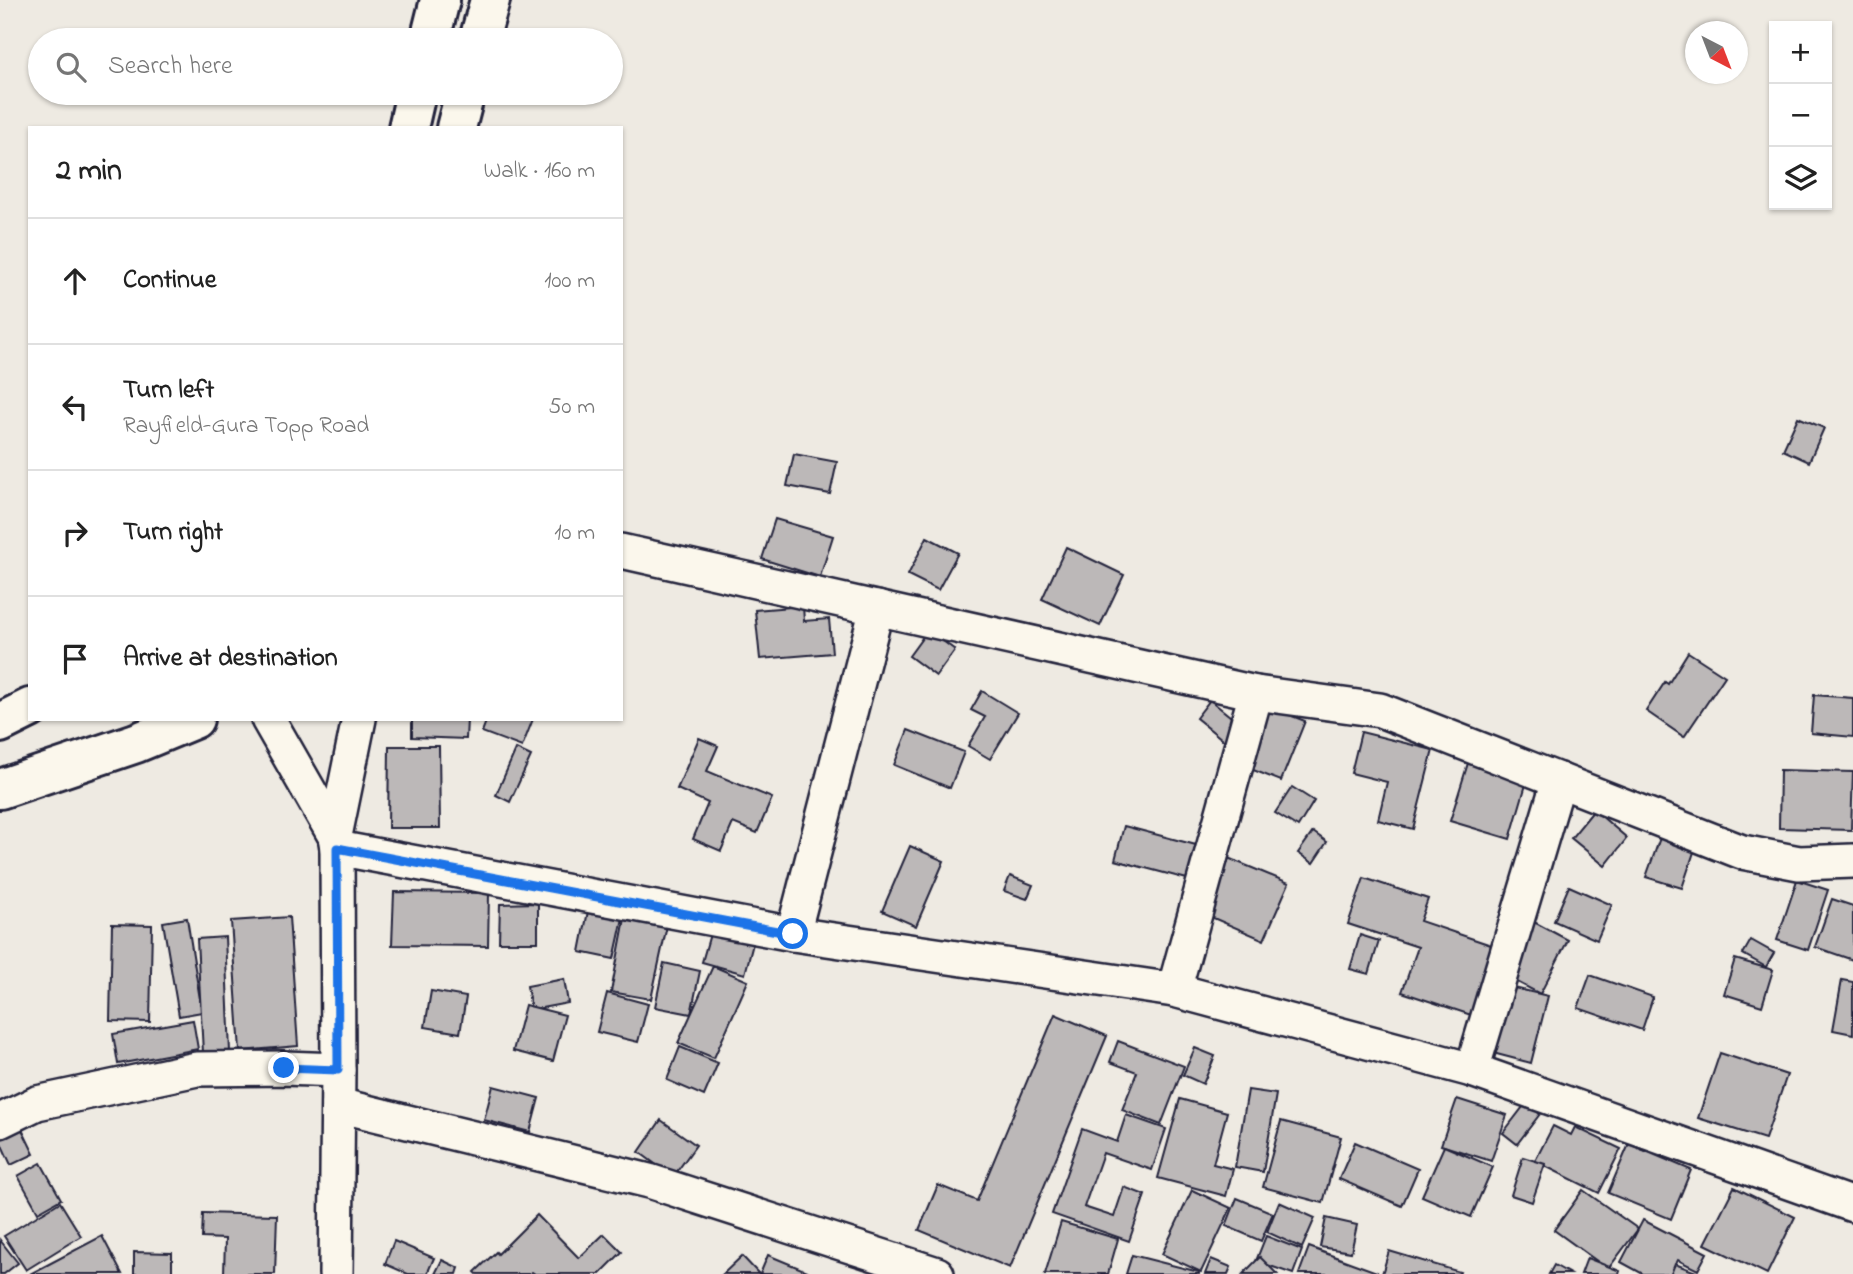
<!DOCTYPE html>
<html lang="en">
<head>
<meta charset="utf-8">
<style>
  :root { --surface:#fff; --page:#f2f2f2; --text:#222; --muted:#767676; --line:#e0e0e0 }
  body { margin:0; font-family:"Indie Flower",sans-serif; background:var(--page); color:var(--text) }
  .controls { position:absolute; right:21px; top:21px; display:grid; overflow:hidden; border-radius:0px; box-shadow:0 2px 5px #0004 }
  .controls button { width:63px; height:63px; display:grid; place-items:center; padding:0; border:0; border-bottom:2px solid var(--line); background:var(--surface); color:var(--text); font:35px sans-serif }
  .compass { position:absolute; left:1685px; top:21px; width:63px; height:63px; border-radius:50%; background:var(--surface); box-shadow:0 2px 5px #0004; rotate:138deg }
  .stop { position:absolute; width:21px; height:21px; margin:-16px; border:5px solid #1a73e8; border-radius:50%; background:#fff }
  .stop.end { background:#1a73e8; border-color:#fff; box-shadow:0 2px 7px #0008 }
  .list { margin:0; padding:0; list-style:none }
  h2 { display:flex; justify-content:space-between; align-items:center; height:91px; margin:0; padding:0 28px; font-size:30px }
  h2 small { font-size:23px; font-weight:400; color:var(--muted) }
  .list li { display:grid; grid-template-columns:46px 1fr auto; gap:21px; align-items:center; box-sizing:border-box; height:126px; padding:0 28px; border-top:2px solid var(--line) }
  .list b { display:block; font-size:26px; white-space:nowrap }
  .list p { margin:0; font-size:23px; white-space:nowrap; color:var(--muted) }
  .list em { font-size:23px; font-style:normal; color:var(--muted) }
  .icon { flex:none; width:38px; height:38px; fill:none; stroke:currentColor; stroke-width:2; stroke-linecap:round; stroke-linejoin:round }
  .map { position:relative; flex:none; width:1853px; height:1274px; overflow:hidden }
  .search { position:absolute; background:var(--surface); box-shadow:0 2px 5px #0004; left:28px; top:28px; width:595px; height:77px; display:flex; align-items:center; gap:18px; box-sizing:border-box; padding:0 24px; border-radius:38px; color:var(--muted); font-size:26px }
  .panel { position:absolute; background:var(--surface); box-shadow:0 2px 5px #0004; left:28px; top:126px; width:595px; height:595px; border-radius:0px }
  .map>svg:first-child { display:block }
  .building { fill:#bcb8b8; stroke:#22223b; stroke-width:2 }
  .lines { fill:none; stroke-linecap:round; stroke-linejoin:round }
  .minor-casing { stroke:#22223b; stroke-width:38 }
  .major-casing { stroke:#22223b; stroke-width:44 }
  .minor { stroke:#fbf7ec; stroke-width:33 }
  .major { stroke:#fbf7ec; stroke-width:38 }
  .route { stroke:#1a73e8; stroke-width:9 }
</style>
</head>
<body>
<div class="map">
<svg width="1853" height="1274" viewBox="0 0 1853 1274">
  <rect width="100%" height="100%" fill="#eeeae2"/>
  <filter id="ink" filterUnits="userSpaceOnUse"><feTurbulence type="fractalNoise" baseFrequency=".0143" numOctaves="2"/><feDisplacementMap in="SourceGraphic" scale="14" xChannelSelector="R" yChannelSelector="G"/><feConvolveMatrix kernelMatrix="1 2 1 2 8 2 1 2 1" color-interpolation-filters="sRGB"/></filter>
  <g filter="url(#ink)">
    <g class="building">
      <polygon points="1798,417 1824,428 1809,462 1783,450"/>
      <polygon points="794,454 837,462 830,494 787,486"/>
      <polygon points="775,519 833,536 820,577 762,559"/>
      <polygon points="927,537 958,553 938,590 908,575"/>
      <polygon points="1066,547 1124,575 1100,626 1042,599"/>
      <polygon points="803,606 804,621 829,619 832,653 760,659 755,610"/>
      <polygon points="928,630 955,650 936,676 909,656"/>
      <polygon points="1688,652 1725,676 1684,737 1646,711 1665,682 1668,684"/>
      <polygon points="982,691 1018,713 990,759 968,746 985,717 971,710"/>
      <polygon points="1814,695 1853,698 1853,737 1811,733"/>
      <polygon points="1210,700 1241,725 1227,743 1196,718"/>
      <polygon points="1266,706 1305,721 1281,781 1243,766"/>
      <polygon points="412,719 467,719 466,739 412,737"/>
      <polygon points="487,719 533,719 522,747 482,732"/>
      <polygon points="908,730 964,752 950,788 894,765"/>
      <polygon points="1361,732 1433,750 1413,829 1378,820 1387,782 1351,773"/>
      <polygon points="699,738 718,746 707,771 772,798 757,833 733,823 721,851 693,839 708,803 677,789"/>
      <polygon points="389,746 439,746 440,828 388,828"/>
      <polygon points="516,749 531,756 510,802 496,795"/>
      <polygon points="1468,763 1527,781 1510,839 1450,821"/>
      <polygon points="1780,770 1853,772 1851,830 1779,828"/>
      <polygon points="1292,787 1314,801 1298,827 1275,813"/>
      <polygon points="1594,810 1627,838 1605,866 1571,838"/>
      <polygon points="1124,826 1196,845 1187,879 1115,860"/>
      <polygon points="1313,832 1327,842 1313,863 1298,853"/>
      <polygon points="1661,835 1696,846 1682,888 1646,877"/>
      <polygon points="910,846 944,861 916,926 882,911"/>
      <polygon points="1228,858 1289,883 1264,940 1204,914"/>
      <polygon points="1010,876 1033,885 1027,899 1004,891"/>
      <polygon points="1364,878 1428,899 1420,921 1494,946 1471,1015 1402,992 1418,947 1348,924"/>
      <polygon points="1797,880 1828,890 1808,950 1777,940"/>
      <polygon points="1569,886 1612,905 1597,940 1554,921"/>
      <polygon points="394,892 489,893 488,946 392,945"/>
      <polygon points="1832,899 1853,906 1853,960 1815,947"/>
      <polygon points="538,903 538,942 499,942 500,904"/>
      <polygon points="588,911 623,918 614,959 580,952"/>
      <polygon points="626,913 668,921 651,999 611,992"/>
      <polygon points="289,917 298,1046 240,1051 231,921"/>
      <polygon points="187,918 202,1012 179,1016 163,922"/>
      <polygon points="714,920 756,932 745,974 702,962"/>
      <polygon points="1534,922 1568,940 1540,994 1506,976"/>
      <polygon points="112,924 152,925 150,1022 110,1021"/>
      <polygon points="1360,935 1379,941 1369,974 1350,969"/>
      <polygon points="225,937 230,1052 203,1053 197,939"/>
      <polygon points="1751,940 1774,953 1766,967 1743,954"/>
      <polygon points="1735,959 1773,970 1762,1006 1724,994"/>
      <polygon points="664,963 700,971 691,1014 655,1007"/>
      <polygon points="713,966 748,981 714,1058 678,1043"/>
      <polygon points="1590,975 1653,997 1642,1030 1578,1008"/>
      <polygon points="564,979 568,1003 531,1010 527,986"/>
      <polygon points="1842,980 1853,982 1853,1034 1833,1030"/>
      <polygon points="1506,986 1548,996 1531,1063 1489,1052"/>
      <polygon points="431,991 466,997 460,1033 425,1027"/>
      <polygon points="607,993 648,1004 638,1042 597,1032"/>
      <polygon points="525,1005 565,1015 553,1061 513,1051"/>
      <polygon points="1055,1014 1107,1036 1010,1268 919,1230 938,1185 977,1201"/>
      <polygon points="193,1020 198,1049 118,1064 113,1034"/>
      <polygon points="1118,1041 1184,1066 1161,1125 1122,1110 1137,1072 1110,1062"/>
      <polygon points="680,1047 718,1063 704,1096 667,1080"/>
      <polygon points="1195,1048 1215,1056 1203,1084 1183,1075"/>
      <polygon points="1720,1053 1787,1075 1765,1139 1698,1118"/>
      <polygon points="493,1086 539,1098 530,1132 484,1120"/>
      <polygon points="1248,1090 1276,1094 1263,1172 1235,1167"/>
      <polygon points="1180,1099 1227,1112 1213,1164 1233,1169 1226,1196 1158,1178"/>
      <polygon points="1457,1099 1507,1115 1491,1161 1441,1145"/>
      <polygon points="1526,1103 1540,1114 1517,1144 1503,1133"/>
      <polygon points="1126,1115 1166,1129 1152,1170 1103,1153 1084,1207 1114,1217 1124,1187 1145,1195 1129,1241 1052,1214 1082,1129 1117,1142"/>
      <polygon points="661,1120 696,1145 673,1177 639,1152"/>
      <polygon points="18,1121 34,1154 11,1165 0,1141 0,1130"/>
      <polygon points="1281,1121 1341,1137 1323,1203 1263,1187"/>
      <polygon points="1553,1126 1571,1135 1575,1127 1621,1149 1599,1193 1535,1161"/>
      <polygon points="1355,1142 1418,1169 1402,1206 1339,1179"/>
      <polygon points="1629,1144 1691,1170 1671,1219 1608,1193"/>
      <polygon points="1444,1146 1493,1167 1471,1217 1422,1196"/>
      <polygon points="1523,1157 1545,1164 1532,1202 1511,1195"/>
      <polygon points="41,1163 61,1199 38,1212 18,1176"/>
      <polygon points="1734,1187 1795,1217 1767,1274 1705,1244"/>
      <polygon points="1192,1190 1231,1208 1201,1272 1162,1254"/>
      <polygon points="1583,1190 1638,1229 1608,1269 1554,1230"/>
      <polygon points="1237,1198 1273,1213 1261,1241 1226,1226"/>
      <polygon points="60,1202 81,1236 26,1270 4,1236"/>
      <polygon points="1279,1202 1315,1218 1302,1248 1267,1232"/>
      <polygon points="203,1213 277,1215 275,1274 224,1274 225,1239 202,1238"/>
      <polygon points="537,1215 579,1258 604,1234 622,1252 600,1274 535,1274 532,1272 530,1274 477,1274 475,1272 496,1252 498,1254"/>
      <polygon points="1326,1218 1357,1225 1351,1252 1320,1247"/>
      <polygon points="1643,1220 1707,1253 1698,1270 1678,1260 1671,1274 1643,1274 1621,1262"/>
      <polygon points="1061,1222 1118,1239 1108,1274 1045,1274"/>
      <polygon points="102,1236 122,1274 30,1274"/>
      <polygon points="1266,1236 1302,1250 1293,1274 1256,1261"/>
      <polygon points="0,1240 18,1263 4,1274 0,1274"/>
      <polygon points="394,1241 434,1258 427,1274 408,1274 385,1264"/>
      <polygon points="1309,1247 1352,1263 1377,1272 1376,1274 1299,1274"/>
      <polygon points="1389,1251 1460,1272 1459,1274 1382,1274"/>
      <polygon points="134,1252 172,1253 172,1274 134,1274"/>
      <polygon points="768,1255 809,1272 808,1274 760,1274"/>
      <polygon points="1132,1255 1199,1272 1199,1274 1126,1274"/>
      <polygon points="742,1256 759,1274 723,1274"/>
      <polygon points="1260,1257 1277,1274 1243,1274"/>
      <polygon points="1587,1258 1620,1271 1619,1274 1581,1274"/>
      <polygon points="1211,1259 1231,1267 1228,1274 1205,1274"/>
      <polygon points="442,1260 459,1268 457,1274 435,1274"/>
      <polygon points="1675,1264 1701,1274 1671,1274"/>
      <polygon points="1554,1265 1570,1274 1549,1274"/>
    </g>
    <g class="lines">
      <defs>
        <g id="minor">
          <polyline points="621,551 1256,693 1380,710 1742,852 1799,863 1853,861"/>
          <polyline points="268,719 335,836 337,848 338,1070 336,1274"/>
          <polyline points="335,836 359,719"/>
          <polyline points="337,848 793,934 1174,990 1472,1070 1853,1205"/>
          <polyline points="793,934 877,608"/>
          <polyline points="1174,990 1256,693"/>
          <polyline points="1472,1070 1559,780"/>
          <polyline points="338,1105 649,1181 937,1274"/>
          <polyline points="0,1121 37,1103 197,1069 284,1068 338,1070"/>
        </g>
        <g id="major">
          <polyline points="430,40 440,0"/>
          <polyline points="479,40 490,0"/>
          <polyline points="408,128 416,93"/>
          <polyline points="456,128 465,93"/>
          <polyline points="0,723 30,708"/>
          <polyline points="0,789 136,743 194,719"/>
        </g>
      </defs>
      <use href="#minor" class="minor-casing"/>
      <use href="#major" class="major-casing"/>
      <use href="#minor" class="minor"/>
      <use href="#major" class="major"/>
    </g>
  </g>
  <g class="lines" filter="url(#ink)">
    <polyline class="route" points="284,1068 338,1070 337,848 793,934"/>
  </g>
</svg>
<div class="controls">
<button>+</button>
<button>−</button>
<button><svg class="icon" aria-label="layers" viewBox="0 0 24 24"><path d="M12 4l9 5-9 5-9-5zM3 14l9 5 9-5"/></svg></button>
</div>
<svg class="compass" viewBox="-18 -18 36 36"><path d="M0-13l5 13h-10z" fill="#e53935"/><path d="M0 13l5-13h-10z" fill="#767676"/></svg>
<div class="stop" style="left:793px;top:934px"></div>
<div class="stop end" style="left:284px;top:1068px"></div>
<div class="search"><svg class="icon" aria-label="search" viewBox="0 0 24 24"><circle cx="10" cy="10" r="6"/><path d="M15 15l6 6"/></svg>Search here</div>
<section class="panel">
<h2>2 min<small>Walk · 160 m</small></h2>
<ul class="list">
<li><svg class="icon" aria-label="ahead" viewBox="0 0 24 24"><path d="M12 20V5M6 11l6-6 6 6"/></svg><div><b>Continue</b></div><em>100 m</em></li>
<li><svg class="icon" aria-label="left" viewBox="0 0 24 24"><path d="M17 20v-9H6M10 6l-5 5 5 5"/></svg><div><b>Turn left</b><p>Rayfield-Gura Topp Road</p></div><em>50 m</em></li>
<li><svg class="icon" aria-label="right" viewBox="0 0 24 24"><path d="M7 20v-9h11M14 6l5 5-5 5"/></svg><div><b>Turn right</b></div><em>10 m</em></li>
<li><svg class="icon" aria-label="arrive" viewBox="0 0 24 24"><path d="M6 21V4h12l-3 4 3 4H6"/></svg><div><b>Arrive at destination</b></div></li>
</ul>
</section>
</div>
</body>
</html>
